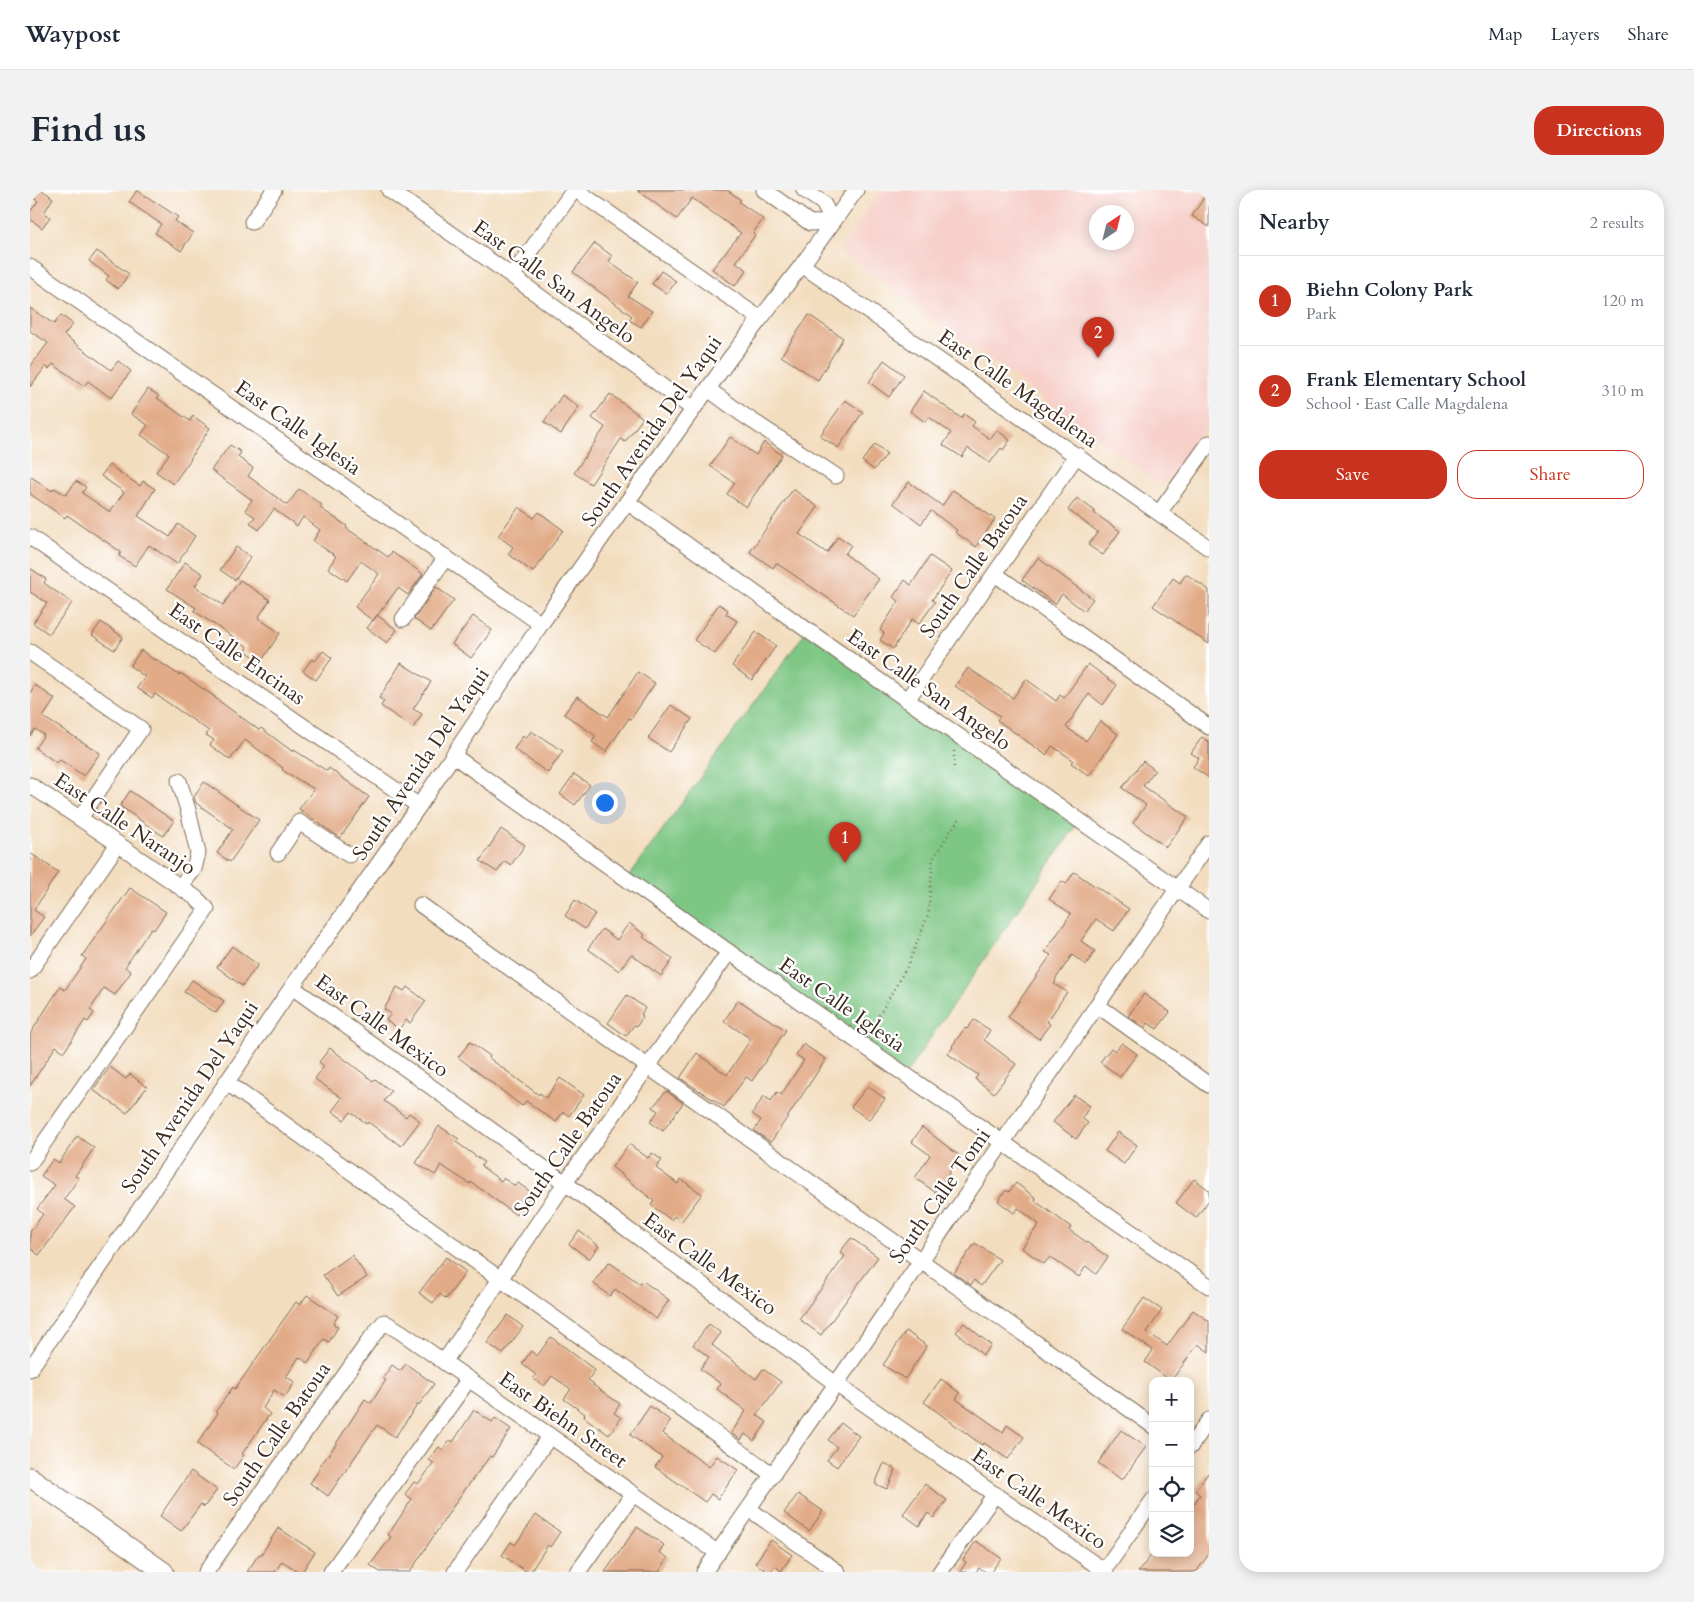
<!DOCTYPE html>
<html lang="en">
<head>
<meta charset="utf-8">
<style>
  :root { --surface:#fff; --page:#f2f2f3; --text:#1f2937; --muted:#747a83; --line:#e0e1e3; --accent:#c8321e }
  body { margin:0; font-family:Cardo,serif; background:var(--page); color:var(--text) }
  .controls { position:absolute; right:15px; bottom:15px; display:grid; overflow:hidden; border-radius:10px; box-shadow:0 2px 12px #0003 }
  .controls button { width:45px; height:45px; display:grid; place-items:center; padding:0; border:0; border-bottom:1px solid var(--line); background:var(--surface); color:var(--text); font:25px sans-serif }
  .compass { position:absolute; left:1059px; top:15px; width:45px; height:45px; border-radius:50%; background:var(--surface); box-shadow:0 2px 12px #0003; rotate:35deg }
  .you { position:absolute; left:574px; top:612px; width:18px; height:18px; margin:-12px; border:4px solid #fff; border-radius:50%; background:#1a73e8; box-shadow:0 0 0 8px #1a73e833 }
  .badge { display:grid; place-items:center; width:32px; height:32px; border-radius:50%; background:var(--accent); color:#fff; font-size:16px; font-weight:700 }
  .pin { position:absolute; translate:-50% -41px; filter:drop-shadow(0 1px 2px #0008) }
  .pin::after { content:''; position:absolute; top:26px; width:18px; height:15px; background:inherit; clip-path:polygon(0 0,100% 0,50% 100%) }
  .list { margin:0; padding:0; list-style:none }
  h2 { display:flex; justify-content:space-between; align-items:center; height:65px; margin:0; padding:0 20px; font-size:21px }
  h2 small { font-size:16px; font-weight:400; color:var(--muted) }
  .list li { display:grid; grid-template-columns:32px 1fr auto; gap:15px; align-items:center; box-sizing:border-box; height:90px; padding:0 20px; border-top:1px solid var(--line) }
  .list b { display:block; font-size:19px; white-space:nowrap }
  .list p { margin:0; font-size:16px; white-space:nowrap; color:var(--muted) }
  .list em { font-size:16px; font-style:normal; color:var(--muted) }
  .actions { display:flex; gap:10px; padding:15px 20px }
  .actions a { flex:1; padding:11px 0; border:1px solid var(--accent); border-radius:20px; text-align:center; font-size:18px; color:var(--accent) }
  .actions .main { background:var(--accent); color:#fff }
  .icon { flex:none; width:28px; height:28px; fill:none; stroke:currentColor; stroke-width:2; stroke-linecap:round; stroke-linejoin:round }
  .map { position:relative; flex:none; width:1179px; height:1382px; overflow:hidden; border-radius:20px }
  header { display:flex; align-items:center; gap:30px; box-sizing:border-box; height:70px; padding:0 25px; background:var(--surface); border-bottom:1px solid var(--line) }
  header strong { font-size:24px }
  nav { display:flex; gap:28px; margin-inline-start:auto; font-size:18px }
  .intro { display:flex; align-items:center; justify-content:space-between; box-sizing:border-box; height:120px; padding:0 30px }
  h1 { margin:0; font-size:35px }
  .button { padding:12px 22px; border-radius:20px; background:var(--accent); color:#fff; font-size:18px; font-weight:700 }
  main { display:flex; gap:30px; padding:0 30px }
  aside { flex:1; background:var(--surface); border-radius:20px; box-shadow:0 2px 12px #0003 }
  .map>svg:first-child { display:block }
  .built { fill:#f7d0ca; fill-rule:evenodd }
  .green { fill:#7dc684; stroke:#5c7851 }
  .building { fill:#e2ab88 }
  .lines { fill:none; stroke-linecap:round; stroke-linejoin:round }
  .minor-casing { stroke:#7b6956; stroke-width:17 }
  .major-casing { stroke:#7b6956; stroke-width:21 }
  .path { stroke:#7b6956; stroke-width:2.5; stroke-dasharray:1 4; stroke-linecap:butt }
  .minor { stroke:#fff; stroke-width:15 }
  .major { stroke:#fff; stroke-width:19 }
  .labels { text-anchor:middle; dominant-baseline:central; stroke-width:4.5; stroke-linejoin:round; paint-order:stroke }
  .street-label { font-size:21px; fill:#3b2a1e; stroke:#fff }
</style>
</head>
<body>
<header>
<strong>Waypost</strong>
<nav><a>Map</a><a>Layers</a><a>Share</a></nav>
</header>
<div class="intro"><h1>Find us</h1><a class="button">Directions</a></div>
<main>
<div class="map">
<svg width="1179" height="1382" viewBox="0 0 1179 1382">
  <rect width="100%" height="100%" fill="#fff"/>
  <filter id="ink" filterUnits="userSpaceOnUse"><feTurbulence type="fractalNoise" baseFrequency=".02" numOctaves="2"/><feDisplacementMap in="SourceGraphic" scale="10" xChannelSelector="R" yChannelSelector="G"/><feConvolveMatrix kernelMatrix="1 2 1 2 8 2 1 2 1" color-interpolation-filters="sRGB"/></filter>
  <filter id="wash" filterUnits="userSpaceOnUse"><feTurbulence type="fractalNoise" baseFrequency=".0096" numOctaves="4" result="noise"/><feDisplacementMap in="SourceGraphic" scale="20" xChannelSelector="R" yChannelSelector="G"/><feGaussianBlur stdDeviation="1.12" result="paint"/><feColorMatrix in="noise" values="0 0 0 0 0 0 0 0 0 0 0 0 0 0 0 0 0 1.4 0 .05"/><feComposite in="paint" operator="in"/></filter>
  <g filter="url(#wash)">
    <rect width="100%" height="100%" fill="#f3ddbf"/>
    <path class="built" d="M851 0H1179V231L1133 296 810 61ZM1066 22H1096V52H1066Z"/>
    <polygon class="green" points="777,440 1049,631 875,885 597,689"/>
    <g id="blocks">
      <g class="building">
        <polygon points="0,0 12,0 23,8 14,23 20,27 12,38 0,29 0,22 8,11 0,6"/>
        <polygon points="107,0 148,27 145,31 163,43 151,61 125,43 131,34 99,12"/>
        <polygon points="607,0 697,0 711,10 709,12 733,29 723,43 725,45 706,72 717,80 705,96 682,79 711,43 662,8 647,29"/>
        <polygon points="1179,0 1179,37 1162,26"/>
        <polygon points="565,53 582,66 579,72 608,92 598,106 622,121 611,137 599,130 602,126 543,82"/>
        <polygon points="67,61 99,84 88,99 76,90 79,86 59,71"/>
        <polygon points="631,81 646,91 637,104 622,94"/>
        <polygon points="0,118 24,134 31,125 43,134 34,145 81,180 88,171 101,181 81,208 58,191 54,196 23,174 19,179 16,176 0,197 0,177 18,153 0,141"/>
        <polygon points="779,125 813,148 788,190 751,166"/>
        <polygon points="854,170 874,185 859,207 839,192"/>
        <polygon points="118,199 129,206 127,208 160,231 163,226 180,238 160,269 161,269 143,294 126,282 139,264 111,245 118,235 101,224"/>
        <polygon points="894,201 931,228 934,224 945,232 942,236 960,249 967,240 980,250 973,260 971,258 960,273 938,258 932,267 913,255 921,243 899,227 895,232 880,221"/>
        <polygon points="580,204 613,228 595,252 591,249 561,294 544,283 575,237 562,228"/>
        <polygon points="532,205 549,217 531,244 514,232"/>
        <polygon points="815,210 833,222 808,258 790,246"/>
        <polygon points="700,247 726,265 734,252 752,265 716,317 697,304 705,293 680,276"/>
        <polygon points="845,254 857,264 844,280 832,271"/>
        <polygon points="200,255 211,262 208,267 223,278 218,286 257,315 269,299 292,315 290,318 317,336 316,338 358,367 362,362 393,384 378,405 368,398 343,431 325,417 349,384 331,371 317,391 298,378 306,366 283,351 290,340 273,327 267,336 244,319 229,340 220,333 225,327 215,320 222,310 181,280"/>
        <polygon points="79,275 110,296 113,291 125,299 108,326 140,347 148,334 165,346 147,374 119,355 105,376 89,366 91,362 37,325 35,328 0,304 0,286 22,301 24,298 36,305 46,291 56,297 52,303 80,322 94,302 71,286"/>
        <polygon points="879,292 912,316 923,300 965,329 946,357 925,342 927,340 901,321 891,334 863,313"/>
        <polygon points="763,299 788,317 769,344 797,363 808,346 821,355 815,364 849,389 823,425 746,373 743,378 720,362"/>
        <polygon points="1047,308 1065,321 1064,323 1090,341 1073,365 1058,355 1068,342 1038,320"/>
        <polygon points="489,317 504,328 509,322 533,340 503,382 478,364 483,357 468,346"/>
        <polygon points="206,357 221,367 205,390 190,380"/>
        <polygon points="900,366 922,381 902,410 905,412 889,434 882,429 863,459 850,450 854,443 850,440 869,411 863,407 875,390 881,395"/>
        <polygon points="1008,368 1063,409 1054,421 1032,404 1025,414 992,390"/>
        <polygon points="155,372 173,384 165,396 193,415 210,390 240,410 228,428 250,443 231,472 216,461 218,457 164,421 166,418 137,399"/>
        <polygon points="0,378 16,389 14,393 42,413 19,444 3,433 17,413 0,402"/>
        <polygon points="1156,384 1179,400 1179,454 1123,416 1143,388 1150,393"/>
        <polygon points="406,397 424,410 401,441 384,429"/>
        <polygon points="689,414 698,420 696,424 707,431 685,464 664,450"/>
        <polygon points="347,425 367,440 357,453 337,438"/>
        <polygon points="443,426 462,440 441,468 422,454"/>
        <polygon points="71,432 93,447 84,460 62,445"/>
        <polygon points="726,442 746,456 722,490 702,476"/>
        <polygon points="111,460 124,470 125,469 149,485 150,483 185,507 185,508 229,540 231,538 263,562 264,560 297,581 299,578 339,607 310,648 269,619 284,599 252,580 253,578 215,550 200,570 180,555 184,550 176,545 179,541 125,504 122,508 107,498 115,487 100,476"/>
        <polygon points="293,461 302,468 286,490 273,481 282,469 285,471"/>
        <polygon points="371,473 401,492 383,519 392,524 383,538 351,516 354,511 349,508"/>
        <polygon points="1058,474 1087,495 1073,515 1059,504 1036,537 1056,551 1070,531 1088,544 1059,586 1041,573 1043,570 1022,556 1016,565 967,530 970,526 925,496 938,478 983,508 996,489 1026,511 1030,505 1034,508"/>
        <polygon points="608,482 625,493 601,529 599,528 576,562 562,552 566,546 534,524 547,506 578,527"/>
        <polygon points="5,495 25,509 13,527 70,563 54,586 30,570 27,573 5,558 14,545 5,539 0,546 0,503"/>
        <polygon points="641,515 662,529 639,562 618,548"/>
        <polygon points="501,541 533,561 518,583 484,559 493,546 496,549"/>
        <polygon points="1172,547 1179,552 1179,588 1163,577 1169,568 1161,563"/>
        <polygon points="1113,571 1125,580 1113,596 1158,627 1136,657 1103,633 1116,615 1092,598"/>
        <polygon points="544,584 560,595 545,615 530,604"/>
        <polygon points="174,592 229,630 200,672 187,663 203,639 166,613 164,607"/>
        <polygon points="100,601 144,631 133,646 90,616"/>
        <polygon points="471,639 495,655 481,675 475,671 467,682 450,671"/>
        <polygon points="0,663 28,682 4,720 14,727 0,746"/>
        <polygon points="1044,682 1099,719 1084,741 1066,729 1051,751 1065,761 1056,775 1042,765 1025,790 1026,791 1024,794 1037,802 1017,832 1020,834 1009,849 978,827 1021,765 1015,762 1041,724 1019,709 1032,691 1036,694"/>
        <polygon points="100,698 136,722 124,740 121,738 95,777 101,782 85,805 74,798 60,820 64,823 58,832 55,830 34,862 26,856 0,896 0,844 30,797 35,800 56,769 52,766"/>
        <polygon points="545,710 565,724 555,739 535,726"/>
        <polygon points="599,733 615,745 613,747 643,769 631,786 601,764 589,781 558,759 572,739 587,750"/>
        <polygon points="202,756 228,775 212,796 187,777"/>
        <polygon points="162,790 194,811 186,823 154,802"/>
        <polygon points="367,797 374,801 377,797 396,811 380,833 376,830 369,839 356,830 361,824 354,819"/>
        <polygon points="1114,804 1140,822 1127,839 1118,833 1115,838 1098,826"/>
        <polygon points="597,805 615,818 611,825 613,826 607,836 604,835 596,846 578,833"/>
        <polygon points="708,810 756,840 722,891 716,887 694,917 650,888 667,863 697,885 721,849 694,831"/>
        <polygon points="944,830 960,840 954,850 986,874 964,903 945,889 948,885 918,864 923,857 922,856 935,838 937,839"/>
        <polygon points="440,852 460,866 459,868 509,905 510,903 516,908 530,888 554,905 539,926 533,922 526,932 496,911 492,916 428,867"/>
        <polygon points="1092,853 1107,864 1090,887 1070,872 1081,858 1085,861"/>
        <polygon points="773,854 796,869 741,952 724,941 731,930 722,924 734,906 741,911 747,902 751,905 774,870 766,865"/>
        <polygon points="300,858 343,891 345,889 361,901 354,911 376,927 379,923 390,931 371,956 338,932 337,934 321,922 314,930 302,921 312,908 285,889 294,876 289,872"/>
        <polygon points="80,877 96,889 100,884 117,897 97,923 63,900"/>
        <polygon points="838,896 855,909 839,930 821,917"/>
        <polygon points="636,901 653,913 633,941 620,932 628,921 623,917"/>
        <polygon points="1044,905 1060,916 1052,928 1058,933 1046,949 1023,932"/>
        <polygon points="409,936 429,949 426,952 454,972 451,976 471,991 473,988 485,996 488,993 502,1003 486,1025 441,992 440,994 411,975 405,985 386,973"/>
        <polygon points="892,937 931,967 905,1002 885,988 900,965 882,952"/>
        <polygon points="1088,942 1107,955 1094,974 1075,961"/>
        <polygon points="47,946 64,958 45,986 49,988 34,1009 45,1017 9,1065 0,1058 0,1042 13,1024 7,1019 25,995 11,986 23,969 29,973"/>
        <polygon points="599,954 618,968 622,963 632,970 626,978 648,994 651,989 672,1004 651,1032 644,1026 641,1030 621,1015 624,1011 582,977"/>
        <polygon points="1164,989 1179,1000 1179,1010 1166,1028 1146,1013"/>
        <polygon points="986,993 1006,1008 1005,1011 1041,1037 1039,1040 1078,1067 1066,1084 1056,1076 1049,1087 1020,1067 1014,1074 992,1058 1009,1034 988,1018 984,1023 968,1011 976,1000 979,1002"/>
        <polygon points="549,1041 569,1056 559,1069 539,1054"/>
        <polygon points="821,1048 848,1067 791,1145 769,1129 815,1066 810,1062"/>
        <polygon points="945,1053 970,1070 951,1096 944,1090 941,1095 924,1083"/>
        <polygon points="322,1065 337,1087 308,1106 293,1085"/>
        <polygon points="416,1067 436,1082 416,1109 410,1104 403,1113 389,1103"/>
        <polygon points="579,1072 610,1094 613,1091 639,1110 626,1129 585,1099 580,1106 563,1093"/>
        <polygon points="277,1105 308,1126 303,1134 308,1137 299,1152 294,1149 278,1173 269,1167 256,1187 265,1192 255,1207 244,1200 233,1218 240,1224 212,1264 214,1265 204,1279 167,1254 188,1223 186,1221 203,1197 205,1199 266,1112 270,1115"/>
        <polygon points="1114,1108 1132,1120 1117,1142 1137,1156 1163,1120 1179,1131 1179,1162 1168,1154 1141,1191 1115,1172 1123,1160 1092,1139"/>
        <polygon points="478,1125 493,1137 473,1164 457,1153"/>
        <polygon points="934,1133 961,1155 953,1165 926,1142"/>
        <polygon points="679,1134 691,1143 682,1155 726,1189 733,1179 751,1192 727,1225 737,1232 724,1251 715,1244 711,1250 701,1243 716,1221 687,1199 691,1194 670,1179 679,1167 663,1155"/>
        <polygon points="876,1141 897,1156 875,1189 853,1175"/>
        <polygon points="521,1147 565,1180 558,1190 564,1194 563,1195 590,1214 584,1223 591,1228 579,1245 554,1227 555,1224 534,1209 541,1199 522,1186 514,1196 503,1189 506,1185 492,1174 501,1161 507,1166"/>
        <polygon points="376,1174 404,1194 389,1215 388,1214 365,1247 347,1235 298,1306 280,1293 290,1279 288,1278 300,1263 335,1209 341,1213 356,1190 353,1188 362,1175 370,1181"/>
        <polygon points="911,1189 930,1203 926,1209 973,1242 977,1235 994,1247 978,1269 954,1253 952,1255 894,1212"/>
        <polygon points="620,1216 641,1231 632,1243 679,1277 687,1266 708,1280 688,1309 681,1304 675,1312 662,1303 625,1277 632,1267 600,1245"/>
        <polygon points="444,1220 462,1232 465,1228 481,1239 462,1267 460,1266 428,1309 380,1382 350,1382 340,1375 361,1347 358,1345 382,1309 375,1304 384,1292 388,1294 404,1273 399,1270 409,1257 413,1260 420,1250 423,1252"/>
        <polygon points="811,1233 829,1246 807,1277 797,1270 807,1257 798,1250"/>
        <polygon points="1091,1240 1116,1257 1092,1290 1068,1273"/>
        <polygon points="854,1273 866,1279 857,1299 845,1294"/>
        <polygon points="161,1281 187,1300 174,1317 171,1314 151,1341 130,1326"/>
        <polygon points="1179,1282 1179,1364 1166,1382 1108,1382 1123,1363 1160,1363 1160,1319 1170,1305 1165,1301"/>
        <polygon points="895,1294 917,1310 904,1328 898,1323 889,1336 873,1324"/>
        <polygon points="768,1304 793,1321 779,1341 754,1323"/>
        <polygon points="506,1325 530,1342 520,1357 518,1355 500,1382 497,1382 472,1365 481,1352 485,1355"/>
        <polygon points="607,1337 634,1355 629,1362 638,1368 629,1382 575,1382"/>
        <polygon points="248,1338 285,1362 272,1382 269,1382 252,1371 245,1382 217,1382 229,1364 231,1365"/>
        <polygon points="741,1350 762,1365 751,1381 745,1376 741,1382 738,1382 725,1373"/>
        <polygon points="946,1351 971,1368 961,1382 956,1382 949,1378 946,1382 930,1382 936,1372 933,1370"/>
      </g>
    </g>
  </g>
  <g filter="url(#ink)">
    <use href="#blocks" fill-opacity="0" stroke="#7b6956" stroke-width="1"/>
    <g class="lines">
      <defs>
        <g id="minor">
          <polyline points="359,0 482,86 663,219"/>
          <polyline points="546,0 729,128"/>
          <polyline points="734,0 780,33 803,32 793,13 774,0"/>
          <polyline points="222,32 244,0"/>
          <polyline points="772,75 1179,358"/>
          <polyline points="0,77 511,434"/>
          <polyline points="482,86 544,0"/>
          <polyline points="678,199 712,224 806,286"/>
          <polyline points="597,312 777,440 1179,721"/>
          <polyline points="1129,323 1179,253"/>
          <polyline points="0,347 389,616"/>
          <polyline points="965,384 1179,537"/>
          <polyline points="373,429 416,367"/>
          <polyline points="0,462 111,539 50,628"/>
          <polyline points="877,510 1047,265"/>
          <polyline points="424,566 699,762 1179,1096"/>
          <polyline points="149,591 158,620 168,663 164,679 150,697"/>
          <polyline points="0,595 88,654 166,708 177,719 0,973"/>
          <polyline points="248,663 269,632 319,665"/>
          <polyline points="391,715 1123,1236"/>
          <polyline points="0,781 88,654"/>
          <polyline points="262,797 535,993 806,1194 1076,1382"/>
          <polyline points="1067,815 1179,895"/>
          <polyline points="196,892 743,1285"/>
          <polyline points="414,1172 535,993 699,762"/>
          <polyline points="0,1179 262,797 389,616 511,434 597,312 700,168 772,75 826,0"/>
          <polyline points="1160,1257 1179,1230"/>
          <polyline points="719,1319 808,1382"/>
          <polyline points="176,1382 341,1148 354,1132 371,1142 688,1363"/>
          <polyline points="301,1382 439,1189"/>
          <polyline points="425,1382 520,1246"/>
          <polyline points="548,1382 603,1304"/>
          <polyline points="674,1382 806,1194 1179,653"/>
          <polyline points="910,1382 965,1304"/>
          <polyline points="1073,1382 1123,1310"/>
        </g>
        <polyline id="major" points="0,1287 134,1382"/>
      </defs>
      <use href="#minor" class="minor-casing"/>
      <use href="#major" class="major-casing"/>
      <g class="path">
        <polyline points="924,561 924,582"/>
        <polyline points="844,834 878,775 898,725 903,669 921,640 931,627"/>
      </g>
      <use href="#minor" class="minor"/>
      <use href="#major" class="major"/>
    </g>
  </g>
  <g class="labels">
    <g class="street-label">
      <text transform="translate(524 92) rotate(36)">East Calle San Angelo</text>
      <text transform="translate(988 199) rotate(35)">East Calle Magdalena</text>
      <text transform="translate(268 238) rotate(35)">East Calle Iglesia</text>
      <text transform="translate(622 241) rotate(-55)">South Avenida Del Yaqui</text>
      <text transform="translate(944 376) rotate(-55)">South Calle Batoua</text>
      <text transform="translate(207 464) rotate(35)">East Calle Encinas</text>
      <text transform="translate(899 500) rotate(35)">East Calle San Angelo</text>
      <text transform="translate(391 574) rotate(-56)">South Avenida Del Yaqui</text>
      <text transform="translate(95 634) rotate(34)">East Calle Naranjo</text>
      <text transform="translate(812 815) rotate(35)">East Calle Iglesia</text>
      <text transform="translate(352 836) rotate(36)">East Calle Mexico</text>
      <text transform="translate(160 907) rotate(-56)">South Avenida Del Yaqui</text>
      <text transform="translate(538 954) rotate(-55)">South Calle Batoua</text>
      <text transform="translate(910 1006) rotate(-55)">South Calle Tomi</text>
      <text transform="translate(680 1074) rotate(36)">East Calle Mexico</text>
      <text transform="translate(533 1230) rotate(35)">East Biehn Street</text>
      <text transform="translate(247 1244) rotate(-55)">South Calle Batoua</text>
      <text transform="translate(1009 1309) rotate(35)">East Calle Mexico</text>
    </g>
  </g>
</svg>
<div class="controls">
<button>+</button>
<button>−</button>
<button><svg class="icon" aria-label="locate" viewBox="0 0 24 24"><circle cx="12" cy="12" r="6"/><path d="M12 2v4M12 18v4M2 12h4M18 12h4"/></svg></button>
<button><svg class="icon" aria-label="layers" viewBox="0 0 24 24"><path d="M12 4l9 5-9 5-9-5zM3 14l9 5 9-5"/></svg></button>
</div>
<svg class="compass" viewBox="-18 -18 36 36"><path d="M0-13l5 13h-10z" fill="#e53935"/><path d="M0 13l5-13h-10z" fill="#747a83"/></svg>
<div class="you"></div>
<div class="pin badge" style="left:815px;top:673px">1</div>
<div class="pin badge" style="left:1068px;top:168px">2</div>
</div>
<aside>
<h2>Nearby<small>2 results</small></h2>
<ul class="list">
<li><span class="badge">1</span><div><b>Biehn Colony Park</b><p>Park</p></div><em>120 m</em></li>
<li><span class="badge">2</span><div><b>Frank Elementary School</b><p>School · East Calle Magdalena</p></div><em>310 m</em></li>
</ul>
<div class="actions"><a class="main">Save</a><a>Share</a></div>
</aside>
</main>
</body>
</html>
